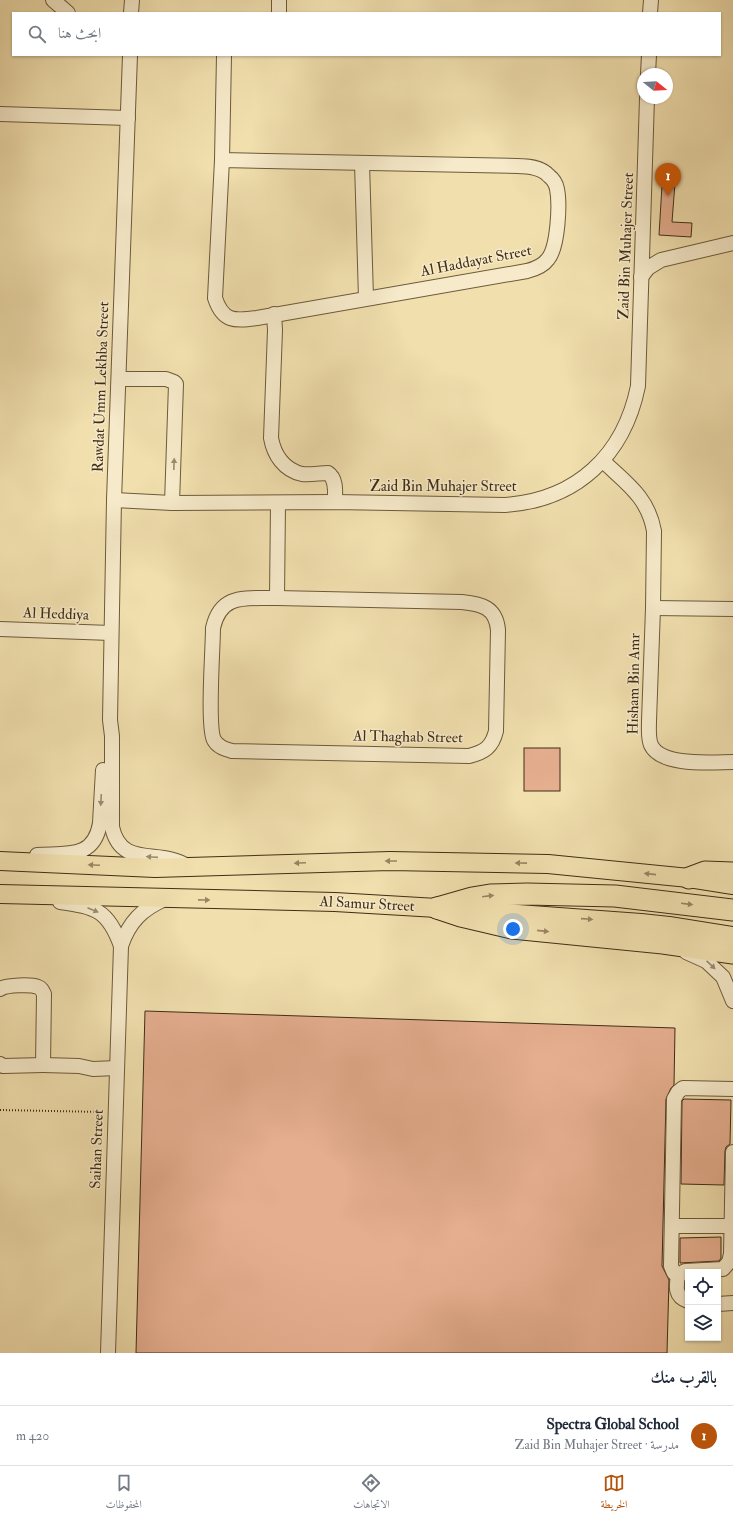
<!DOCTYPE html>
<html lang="ar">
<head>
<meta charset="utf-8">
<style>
  :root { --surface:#fff; --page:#f6f6f7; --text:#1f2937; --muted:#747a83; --line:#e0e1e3; --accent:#b45309 }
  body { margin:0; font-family:"IM FELL Double Pica",Amiri,serif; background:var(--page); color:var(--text); direction:rtl }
  .controls { position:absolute; right:12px; bottom:12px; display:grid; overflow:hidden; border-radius:0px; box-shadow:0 1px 3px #0004 }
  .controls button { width:36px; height:36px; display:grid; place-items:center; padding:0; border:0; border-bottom:1px solid var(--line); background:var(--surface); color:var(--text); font:20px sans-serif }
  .compass { position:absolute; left:637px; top:68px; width:36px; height:36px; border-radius:50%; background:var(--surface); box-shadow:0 1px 3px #0004; rotate:108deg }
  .you { position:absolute; left:513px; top:929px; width:14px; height:14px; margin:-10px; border:3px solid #fff; border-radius:50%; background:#1a73e8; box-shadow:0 0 0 6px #1a73e833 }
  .badge { display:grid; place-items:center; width:26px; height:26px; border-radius:50%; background:var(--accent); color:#fff; font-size:13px; font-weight:700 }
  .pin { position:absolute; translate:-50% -33px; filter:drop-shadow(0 1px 2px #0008) }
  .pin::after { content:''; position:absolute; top:21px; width:14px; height:12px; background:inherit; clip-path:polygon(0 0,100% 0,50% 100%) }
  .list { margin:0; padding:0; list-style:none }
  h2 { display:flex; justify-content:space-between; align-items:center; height:52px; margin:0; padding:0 16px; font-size:17px }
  h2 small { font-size:13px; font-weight:400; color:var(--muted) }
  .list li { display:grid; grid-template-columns:26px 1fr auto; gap:12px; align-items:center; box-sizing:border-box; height:60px; padding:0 16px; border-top:1px solid var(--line) }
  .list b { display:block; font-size:15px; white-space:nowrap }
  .list p { margin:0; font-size:13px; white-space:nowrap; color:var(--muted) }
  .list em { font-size:13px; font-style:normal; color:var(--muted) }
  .icon { flex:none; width:22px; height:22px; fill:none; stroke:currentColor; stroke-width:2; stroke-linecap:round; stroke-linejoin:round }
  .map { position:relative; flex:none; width:733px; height:1353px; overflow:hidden; direction:ltr }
  .search { position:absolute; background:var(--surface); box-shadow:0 1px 3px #0004; left:12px; right:12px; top:12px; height:44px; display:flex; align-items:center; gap:10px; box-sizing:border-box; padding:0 14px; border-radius:0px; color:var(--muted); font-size:15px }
  .sheet { height:112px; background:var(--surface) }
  nav { display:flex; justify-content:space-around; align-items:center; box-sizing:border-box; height:56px; border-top:1px solid var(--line); background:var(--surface); font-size:11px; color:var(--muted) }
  nav a { display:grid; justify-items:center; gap:2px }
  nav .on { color:var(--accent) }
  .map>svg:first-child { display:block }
  .building { fill:#e5ae8f; stroke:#402d15 }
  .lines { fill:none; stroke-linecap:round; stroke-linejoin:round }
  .minor-casing { stroke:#6c5a3b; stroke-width:16 }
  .major-casing { stroke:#402d15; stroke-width:20 }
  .highway-casing { stroke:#402d15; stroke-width:23 }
  .path { stroke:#402d15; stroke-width:2; stroke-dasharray:1 2; stroke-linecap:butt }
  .minor { stroke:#f6eaca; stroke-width:14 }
  .major { stroke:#f1dfae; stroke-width:18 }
  .highway { stroke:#f1dfae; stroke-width:21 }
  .oneway { fill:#9b8c70 }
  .oneway2 { fill:#988662 }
  .labels { text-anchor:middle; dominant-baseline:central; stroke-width:3; stroke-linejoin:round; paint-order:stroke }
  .street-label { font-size:15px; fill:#402d15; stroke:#f6eaca }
</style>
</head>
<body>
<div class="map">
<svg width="733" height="1353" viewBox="0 0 733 1353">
  <rect width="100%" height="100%" fill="#f1dfae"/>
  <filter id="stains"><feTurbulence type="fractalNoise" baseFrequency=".005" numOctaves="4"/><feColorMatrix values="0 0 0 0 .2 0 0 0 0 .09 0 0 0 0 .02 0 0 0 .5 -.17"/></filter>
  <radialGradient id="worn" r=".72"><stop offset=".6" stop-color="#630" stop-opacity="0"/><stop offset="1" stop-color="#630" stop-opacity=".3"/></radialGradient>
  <g class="building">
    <polygon points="663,169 676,170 672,222 692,223 691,237 659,235"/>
    <rect x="524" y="748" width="36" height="43"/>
    <polygon points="145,1011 675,1028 674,1085 671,1088 666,1099 662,1266 669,1280 667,1353 136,1353"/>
    <polygon points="684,1099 731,1100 730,1144 726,1147 725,1151 724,1185 681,1184 682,1101"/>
    <polygon points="721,1237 721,1258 719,1261 680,1263 680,1238"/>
  </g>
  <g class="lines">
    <defs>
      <g id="minor">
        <polyline points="53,0 68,13"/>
        <polyline points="131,13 132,0"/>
        <polyline points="279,13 279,0"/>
        <polyline points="650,13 651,0"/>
        <path d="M130 55 114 500 110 720 112 736V827C121 869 160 848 187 866"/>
        <polyline points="648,74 649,55"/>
        <polyline points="0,114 128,118"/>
        <path d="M222 160 517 166C528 166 541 167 549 176 553 179 556 184 557 189 560 204 558 247 548 259 543 266 535 269 527 271L257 318C234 321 223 322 215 298L222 160 224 55"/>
        <polyline points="362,163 366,298"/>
        <polyline points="641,277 648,268 661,260 733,243"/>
        <path d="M274 314 275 330 271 438C274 455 284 470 302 474 310 475 320 473 328 473 337 479 335 493 335 502"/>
        <polyline points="119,379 166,379 174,382 176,384 172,503"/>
        <path d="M603 461C626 483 648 497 654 531L653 608 649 721C649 729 648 738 651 745 661 767 713 762 733 762"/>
        <path d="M114 500 172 503 335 502 505 505C577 500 624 455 638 386L647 98"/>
        <path d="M277 598 462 602C481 604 496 607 498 630L496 731C492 747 485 752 469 756L232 751C225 749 218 747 214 740 207 726 213 648 213 628 221 592 247 599 277 598Z"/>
        <polyline points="277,598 278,503"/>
        <polyline points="653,608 733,609"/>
        <polyline points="0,629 111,633"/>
        <path d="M37 855C65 853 94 860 100 823L103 770"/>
        <path d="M60 902C96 907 108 910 121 946"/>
        <polyline points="686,952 706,961 723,977 733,1001"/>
        <path d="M0 989C6 985 31 984 38 987 41 988 42 990 44 994L43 1065 3 1066 0 1064"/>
        <polyline points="43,1065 79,1066 93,1069 117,1068"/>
        <polyline points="672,1226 731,1226"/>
        <polyline points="678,1276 674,1273 671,1266 674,1099 678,1092 683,1088 733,1089"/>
        <path d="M688 1301C675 1297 676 1287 678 1276L685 1271 723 1269 729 1262 731 1254 733 1152"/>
        <polyline points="718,1304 733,1303"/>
        <path d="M108 1353 121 946C129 922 142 909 165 899"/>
      </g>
      <g id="major">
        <polyline points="0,861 155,868 390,861 548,864 689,878 733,885"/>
        <polyline points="0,894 335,902 437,908 641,923 669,926 733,936"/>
      </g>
      <g id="highway">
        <polyline points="689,878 705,872 733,873"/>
        <polyline points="437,908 461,916 512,928 663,943 733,953"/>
        <polyline points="437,908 472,898 490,895 527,894 615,896 733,910"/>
      </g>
    </defs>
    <use href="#minor" class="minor-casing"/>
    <use href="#major" class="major-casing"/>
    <use href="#highway" class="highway-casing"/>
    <polyline class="path" points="0,1110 103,1112"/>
    <use href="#minor" class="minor"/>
    <use href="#major" class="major"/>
    <use href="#highway" class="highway"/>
  </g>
  <defs><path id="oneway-solid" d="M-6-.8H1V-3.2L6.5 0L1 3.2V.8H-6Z"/></defs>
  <g class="oneway">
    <use href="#oneway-solid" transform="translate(174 464) rotate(-88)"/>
    <use href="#oneway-solid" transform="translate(101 800) rotate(93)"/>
    <use href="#oneway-solid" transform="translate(152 857) rotate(-176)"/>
    <use href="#oneway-solid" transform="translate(93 910) rotate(23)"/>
    <use href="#oneway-solid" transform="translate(711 965) rotate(43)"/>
  </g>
  <g class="oneway2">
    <use href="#oneway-solid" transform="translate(391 861) rotate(-180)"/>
    <use href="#oneway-solid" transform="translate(300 863) rotate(178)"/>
    <use href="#oneway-solid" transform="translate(521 863) rotate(-179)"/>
    <use href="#oneway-solid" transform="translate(94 865) rotate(-177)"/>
    <use href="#oneway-solid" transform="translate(650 874) rotate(-174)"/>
    <use href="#oneway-solid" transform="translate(488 896) rotate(-7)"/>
    <use href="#oneway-solid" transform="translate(204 900) rotate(1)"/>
    <use href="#oneway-solid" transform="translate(687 904) rotate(7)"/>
    <use href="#oneway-solid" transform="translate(587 919) rotate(4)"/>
    <use href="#oneway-solid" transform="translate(543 931) rotate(6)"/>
  </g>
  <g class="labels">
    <g class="street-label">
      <text transform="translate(626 246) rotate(-88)">Zaid Bin Muhajer Street</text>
      <text transform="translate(476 261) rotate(-11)">Al Haddayat Street</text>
      <text transform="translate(101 387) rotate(-88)">Rawdat Umm Lekhba Street</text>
      <text x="443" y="486">Zaid Bin Muhajer Street</text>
      <text transform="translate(56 614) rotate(2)">Al Heddiya</text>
      <text transform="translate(634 684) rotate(-89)">Hisham Bin Amr</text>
      <text transform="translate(408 737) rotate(1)">Al Thaghab Street</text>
      <text transform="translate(367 904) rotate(3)">Al Samur Street</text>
      <text transform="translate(97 1149) rotate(-88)">Saihan Street</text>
    </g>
  </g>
  <rect width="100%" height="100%" filter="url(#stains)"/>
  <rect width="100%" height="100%" fill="url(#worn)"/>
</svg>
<div class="controls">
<button><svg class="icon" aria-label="locate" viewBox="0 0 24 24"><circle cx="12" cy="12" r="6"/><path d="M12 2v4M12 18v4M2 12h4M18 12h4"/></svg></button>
<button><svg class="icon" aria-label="layers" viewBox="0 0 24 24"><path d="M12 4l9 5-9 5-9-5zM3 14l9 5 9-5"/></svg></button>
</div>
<svg class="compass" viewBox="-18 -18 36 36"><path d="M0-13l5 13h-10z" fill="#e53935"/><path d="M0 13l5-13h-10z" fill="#747a83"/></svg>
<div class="you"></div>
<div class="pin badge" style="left:668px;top:196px">1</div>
<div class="search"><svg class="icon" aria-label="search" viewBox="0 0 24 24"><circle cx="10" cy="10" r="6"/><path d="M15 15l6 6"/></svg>ابحث هنا</div>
</div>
<section class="sheet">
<h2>بالقرب منك<small></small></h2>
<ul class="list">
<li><span class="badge">1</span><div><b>Spectra Global School</b><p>مدرسة · Zaid Bin Muhajer Street</p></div><em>420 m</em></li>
</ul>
</section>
<nav>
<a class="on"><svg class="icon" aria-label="map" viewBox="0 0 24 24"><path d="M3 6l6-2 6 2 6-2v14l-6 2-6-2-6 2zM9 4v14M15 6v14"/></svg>الخريطة</a>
<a><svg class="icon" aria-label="directions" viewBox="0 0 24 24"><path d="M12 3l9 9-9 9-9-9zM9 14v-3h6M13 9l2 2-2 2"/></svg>الاتجاهات</a>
<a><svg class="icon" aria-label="saved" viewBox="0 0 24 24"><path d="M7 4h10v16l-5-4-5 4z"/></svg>المحفوظات</a>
</nav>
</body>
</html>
